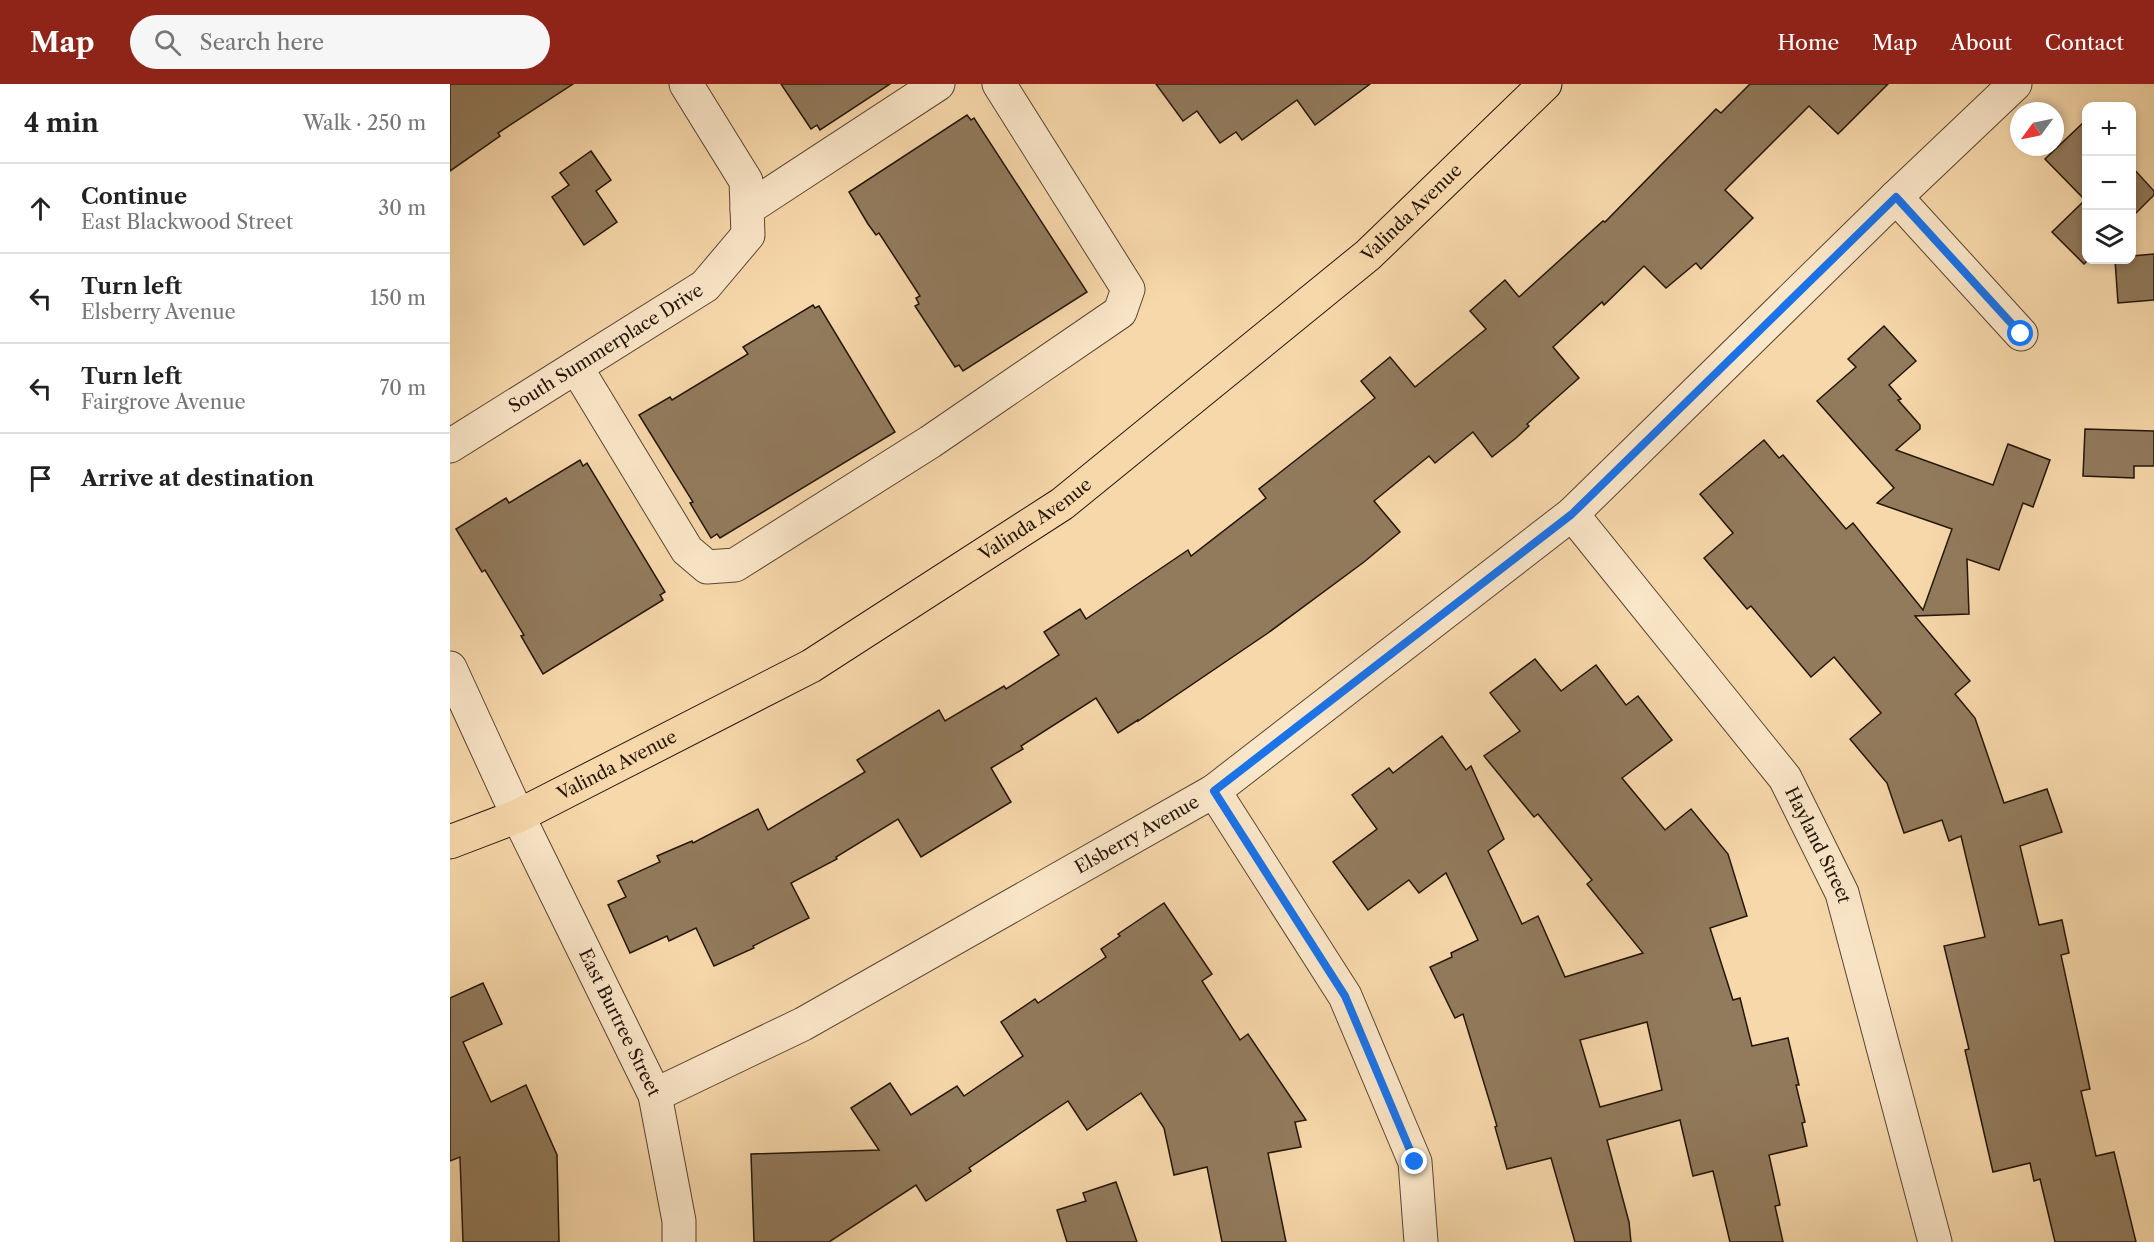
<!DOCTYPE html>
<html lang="en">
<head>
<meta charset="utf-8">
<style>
  :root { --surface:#fff; --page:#f6f6f6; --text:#222; --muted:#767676; --line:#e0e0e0; --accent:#8f2418 }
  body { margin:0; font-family:"Libre Caslon Text",serif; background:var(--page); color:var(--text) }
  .controls { position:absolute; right:18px; top:18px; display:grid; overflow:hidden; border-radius:12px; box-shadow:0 3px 9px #0003 }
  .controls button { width:54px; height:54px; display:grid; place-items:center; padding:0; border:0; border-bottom:2px solid var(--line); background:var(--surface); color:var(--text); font:30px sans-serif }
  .compass { position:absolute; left:1560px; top:18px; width:54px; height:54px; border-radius:50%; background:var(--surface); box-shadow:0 3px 9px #0003; rotate:237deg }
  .stop { position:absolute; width:18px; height:18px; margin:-14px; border:4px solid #1a73e8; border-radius:50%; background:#fff }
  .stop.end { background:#1a73e8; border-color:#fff; box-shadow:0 2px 6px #0008 }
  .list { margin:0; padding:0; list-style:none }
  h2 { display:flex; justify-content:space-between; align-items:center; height:78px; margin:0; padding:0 24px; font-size:26px }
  h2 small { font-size:20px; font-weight:400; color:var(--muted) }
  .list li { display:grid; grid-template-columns:39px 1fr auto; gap:18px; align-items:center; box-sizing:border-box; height:90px; padding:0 24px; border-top:2px solid var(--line) }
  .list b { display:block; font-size:22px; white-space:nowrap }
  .list p { margin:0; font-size:20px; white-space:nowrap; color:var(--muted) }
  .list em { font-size:20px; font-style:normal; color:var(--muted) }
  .icon { flex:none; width:33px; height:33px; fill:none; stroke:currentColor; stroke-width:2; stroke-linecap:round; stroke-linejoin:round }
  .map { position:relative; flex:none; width:1704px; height:1158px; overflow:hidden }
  header { display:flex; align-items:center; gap:36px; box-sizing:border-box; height:84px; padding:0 30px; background:var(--accent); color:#fff }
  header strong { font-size:28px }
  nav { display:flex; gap:33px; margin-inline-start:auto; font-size:21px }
  .search { width:420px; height:54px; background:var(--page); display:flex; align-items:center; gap:15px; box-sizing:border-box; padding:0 21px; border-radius:33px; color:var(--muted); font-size:22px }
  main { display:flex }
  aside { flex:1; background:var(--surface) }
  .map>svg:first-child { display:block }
  .building { fill:#927b5d; stroke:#241609; stroke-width:1.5; fill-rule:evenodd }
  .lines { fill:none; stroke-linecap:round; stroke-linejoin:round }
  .minor-casing { stroke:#594632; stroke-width:35 }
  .major-casing { stroke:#241609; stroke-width:35 }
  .minor { stroke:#fae6c8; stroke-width:33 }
  .major { stroke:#f7d8ab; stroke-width:33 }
  .route { stroke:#1a73e8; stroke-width:8 }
  .labels { text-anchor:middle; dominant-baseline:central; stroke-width:6; stroke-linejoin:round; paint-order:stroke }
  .street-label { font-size:18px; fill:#241609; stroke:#fae6c8 }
</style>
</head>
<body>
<header>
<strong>Map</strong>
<div class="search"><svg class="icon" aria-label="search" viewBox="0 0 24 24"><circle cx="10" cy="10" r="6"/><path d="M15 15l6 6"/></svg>Search here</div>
<nav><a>Home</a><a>Map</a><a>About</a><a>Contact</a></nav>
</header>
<main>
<aside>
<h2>4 min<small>Walk · 250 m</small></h2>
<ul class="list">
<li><svg class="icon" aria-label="ahead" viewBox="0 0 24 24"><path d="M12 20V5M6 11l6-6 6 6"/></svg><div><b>Continue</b><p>East Blackwood Street</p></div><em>30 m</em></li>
<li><svg class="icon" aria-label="left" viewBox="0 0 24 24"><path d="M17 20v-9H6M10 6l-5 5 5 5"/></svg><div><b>Turn left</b><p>Elsberry Avenue</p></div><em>150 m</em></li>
<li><svg class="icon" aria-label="left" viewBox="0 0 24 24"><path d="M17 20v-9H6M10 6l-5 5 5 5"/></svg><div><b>Turn left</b><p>Fairgrove Avenue</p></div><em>70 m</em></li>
<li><svg class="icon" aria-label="arrive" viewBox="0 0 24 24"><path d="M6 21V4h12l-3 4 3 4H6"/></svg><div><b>Arrive at destination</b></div></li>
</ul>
</aside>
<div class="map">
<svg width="1704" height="1158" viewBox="0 0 1704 1158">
  <rect width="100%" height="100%" fill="#f7d8ab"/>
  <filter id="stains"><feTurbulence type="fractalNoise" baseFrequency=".00333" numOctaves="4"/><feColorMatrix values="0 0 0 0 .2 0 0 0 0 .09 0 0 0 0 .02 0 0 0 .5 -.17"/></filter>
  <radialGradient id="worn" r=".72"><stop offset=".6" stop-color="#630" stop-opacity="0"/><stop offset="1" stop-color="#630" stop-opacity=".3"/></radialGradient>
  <g class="building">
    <polygon points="0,0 123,0 48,49 50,52 0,87"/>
    <polygon points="331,0 440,0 370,46 367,41 361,45"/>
    <polygon points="706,0 920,0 865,41 847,16 792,56 786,48 770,59 747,27 733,37"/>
    <polygon points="1300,0 1438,0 1388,50 1359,22 1275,106 1303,134 1251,185 1246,179 1216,204 1194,182 1154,221 1152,218 1103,263 1129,294 1077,340 1079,342 1066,354 1042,373 1023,348 985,379 979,372 924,417 950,448 914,478 818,549 688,637 688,636 668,649 646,614 571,662 573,665 541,684 561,718 471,773 448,735 386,773 387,775 341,799 359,834 303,862 304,864 264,882 246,844 219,857 217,852 180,869 158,821 176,813 168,797 210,778 207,772 242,757 243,759 308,725 318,746 415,688 407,676 489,626 495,637 554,602 556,605 609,571 594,548 630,525 636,535 738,466 741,472 816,414 809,405 925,314 911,297 940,273 965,303 1036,245 1020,227 1055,196 1069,213 1153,137 1155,138 1266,25 1271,29"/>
    <polygon points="517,31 521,36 524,34 637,208 513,287 509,281 505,283 465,222 469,220 466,214 470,212 429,149 426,151 418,140 399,108"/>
    <polygon points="1636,36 1636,176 1638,176 1634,180 1602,148 1635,116 1595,75"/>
    <polygon points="141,67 161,96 146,107 167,138 134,161 102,113 119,101 110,89"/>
    <polygon points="1682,83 1704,107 1704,111 1682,133"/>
    <polygon points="1704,170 1704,216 1668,219 1665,176 1682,176 1682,172"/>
    <polygon points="363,221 365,224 369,222 445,348 270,454 267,450 261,454 240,419 243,418 189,331 220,313 222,316 298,270 293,263"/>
    <polygon points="1434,242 1466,277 1439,301 1451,315 1448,316 1470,341 1470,345 1446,366 1543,401 1558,360 1600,376 1583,423 1573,419 1549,486 1517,475 1519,530 1465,532 1520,597 1505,610 1525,634 1554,719 1597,705 1612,748 1570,762 1589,841 1612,836 1619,869 1611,871 1640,1005 1631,1007 1646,1072 1664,1068 1686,1158 1605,1158 1590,1095 1584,1097 1580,1079 1543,1088 1515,966 1519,965 1494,862 1535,853 1511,752 1499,757 1492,736 1454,749 1437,699 1400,655 1431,629 1384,573 1361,593 1301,522 1297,525 1254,474 1283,449 1250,410 1314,356 1329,374 1333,371 1396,445 1403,439 1473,526 1502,445 1427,419 1444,404 1367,317 1406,283 1398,275"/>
    <polygon points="1635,345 1704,347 1704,382 1684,382 1684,394 1633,392"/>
    <polygon points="130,376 133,382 137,379 215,508 210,511 213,516 93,590 71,552 74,551 35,486 32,488 6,445 56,414 59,419"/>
    <path d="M1085 575 1111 607 1146 581 1176 621 1188 612 1222 656 1172 694 1215 746 1241 725 1278 770 1297 832 1260 844 1283 916 1290 914 1302 962 1338 954 1349 1001H1346L1355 1038 1352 1039 1357 1062 1319 1071 1330 1121 1325 1122 1333 1158H1280L1263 1087 1243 1092 1230 1036 1157 1056 1179 1138 1181 1158H1125L1101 1074 1057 1085 1045 1043 1047 1042 1013 930 1005 934 980 883 1002 873 1001 869 1028 856 996 789 969 809 959 796 918 826 883 778 927 745 902 711 939 684 943 689 992 652 1016 686 1021 682 1054 755 1038 767 1072 840 1088 832 1115 893 1193 869 1137 800 1142 796 1088 730 1084 733 1034 672 1070 647 1040 609ZM1197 938 1212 1006 1150 1023 1130 956Z"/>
    <polygon points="714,819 762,890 752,897 790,956 798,950 856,1036 845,1038 851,1063 818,1069 836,1158 772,1158 757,1083 724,1091 714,1044 691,1009 637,1046 618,1017 519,1084 521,1087 476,1117 466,1101 379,1158 304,1158 301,1070 429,1066 401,1024 440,999 461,1031 507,1002 514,1012 573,972 551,938 585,915 588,919 656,873 651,865 670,852 668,850"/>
    <polygon points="33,899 52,940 13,958 41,1018 76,1001 107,1071 109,1158 13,1158 10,1073 0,1077 0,914"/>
    <polygon points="666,1098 687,1158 617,1158 607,1126 636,1117 633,1109"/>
  </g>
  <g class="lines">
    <defs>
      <g id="minor">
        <polyline points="1446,113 1571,250"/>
        <polyline points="297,125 488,0"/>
        <polyline points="126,283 237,466 257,483 285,481 480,358 670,228 678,205 549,0"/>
        <path id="s1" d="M0 362 255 202 298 151 296 97 236 0"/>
        <path id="s2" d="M1122 430 1335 694 1392 809 1485 1158"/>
        <path id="s3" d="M0 584 68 732 205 1011 229 1137V1158"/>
        <polyline points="764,707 895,912 965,1078 971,1158"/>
        <path id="s4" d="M205 1011 353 940 764 707 1122 430 1446 113 1565 0"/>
      </g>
      <g id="major">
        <path id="s5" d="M0 758 68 732 361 582 612 420 918 171 1095 0"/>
      </g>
    </defs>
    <use href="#minor" class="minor-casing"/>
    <use href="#major" class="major-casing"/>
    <use href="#minor" class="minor"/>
    <use href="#major" class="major"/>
  </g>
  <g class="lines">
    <polyline class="route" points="965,1078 895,912 764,707 1122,430 1446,113 1571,250"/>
  </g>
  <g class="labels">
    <g class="street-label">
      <text stroke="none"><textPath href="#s5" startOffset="1156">Valinda Avenue</textPath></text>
      <text stroke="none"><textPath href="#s1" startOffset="184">South Summerplace Drive</textPath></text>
      <text stroke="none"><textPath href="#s5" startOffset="670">Valinda Avenue</textPath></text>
      <text stroke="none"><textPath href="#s5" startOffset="184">Valinda Avenue</textPath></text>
      <text stroke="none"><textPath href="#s4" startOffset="548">Elsberry Avenue</textPath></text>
      <text stroke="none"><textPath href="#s2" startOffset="414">Hayland Street</textPath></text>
      <text stroke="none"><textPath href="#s3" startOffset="393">East Burtree Street</textPath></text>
    </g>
  </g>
  <rect width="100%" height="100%" filter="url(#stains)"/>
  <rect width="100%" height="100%" fill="url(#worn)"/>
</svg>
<div class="controls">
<button>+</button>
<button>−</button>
<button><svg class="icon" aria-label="layers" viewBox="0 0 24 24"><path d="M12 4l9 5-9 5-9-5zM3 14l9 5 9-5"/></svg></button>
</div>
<svg class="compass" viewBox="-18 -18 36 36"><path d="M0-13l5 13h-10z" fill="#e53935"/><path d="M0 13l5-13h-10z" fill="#767676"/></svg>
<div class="stop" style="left:1571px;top:250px"></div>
<div class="stop end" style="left:965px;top:1078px"></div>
</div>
</main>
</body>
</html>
